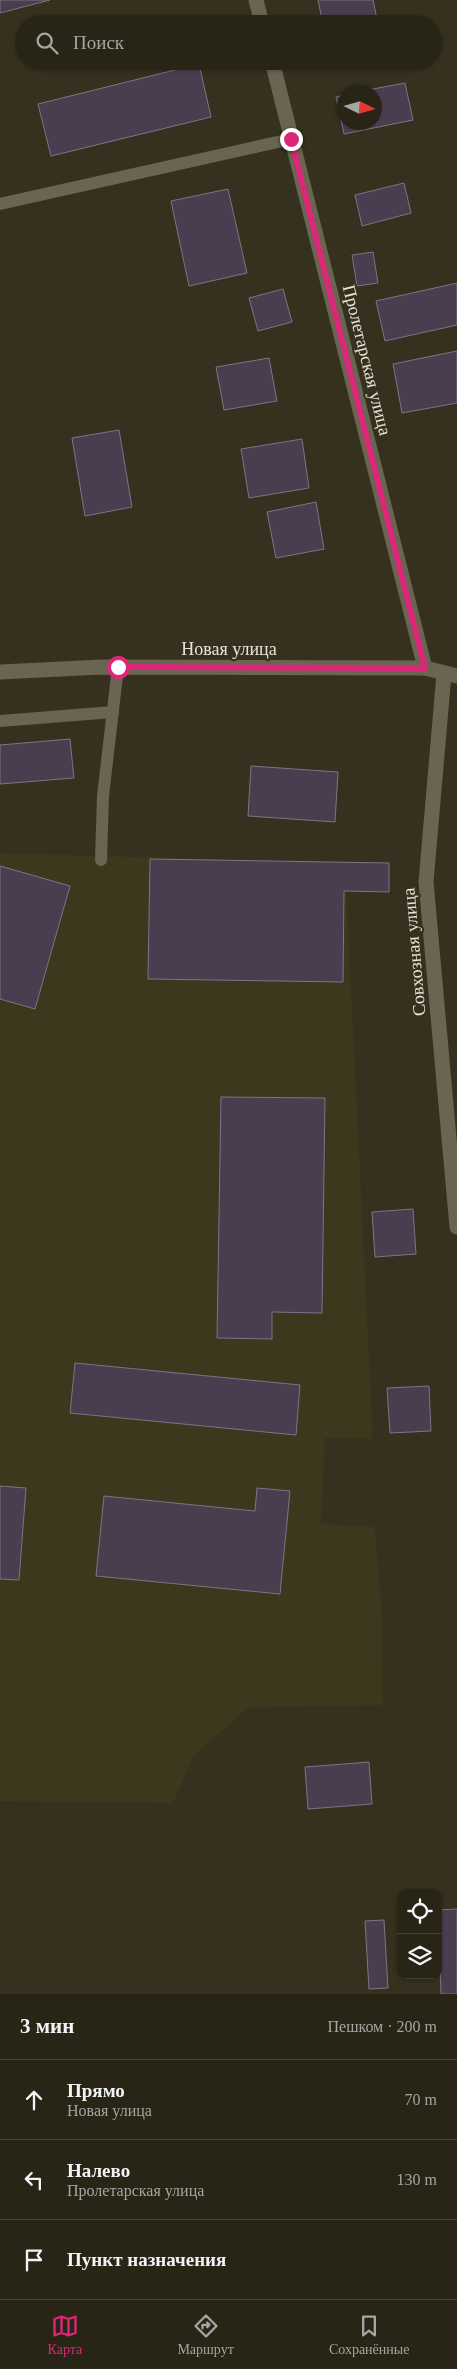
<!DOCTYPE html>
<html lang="ru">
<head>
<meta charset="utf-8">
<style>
  :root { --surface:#282516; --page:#302d1f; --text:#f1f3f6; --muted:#a5a5a1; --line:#444235; --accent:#db2777 }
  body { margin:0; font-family:"Times New Roman",serif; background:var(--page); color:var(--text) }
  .controls { position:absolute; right:15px; bottom:15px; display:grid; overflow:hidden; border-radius:10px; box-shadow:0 1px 4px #0004 }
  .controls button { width:45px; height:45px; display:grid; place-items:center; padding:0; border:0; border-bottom:1px solid var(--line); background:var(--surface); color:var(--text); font:25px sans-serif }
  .compass { position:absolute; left:337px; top:85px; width:45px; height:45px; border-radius:50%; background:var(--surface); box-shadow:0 1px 4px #0004; rotate:95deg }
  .stop { position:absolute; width:15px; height:15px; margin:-11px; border:4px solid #db2777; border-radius:50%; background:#fff }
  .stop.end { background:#db2777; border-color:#fff; box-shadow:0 1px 5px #0008 }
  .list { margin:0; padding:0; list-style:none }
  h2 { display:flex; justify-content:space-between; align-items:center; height:65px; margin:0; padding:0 20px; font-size:21px }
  h2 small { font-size:16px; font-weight:400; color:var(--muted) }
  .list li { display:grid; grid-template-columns:32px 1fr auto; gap:15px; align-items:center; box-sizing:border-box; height:80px; padding:0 20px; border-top:1px solid var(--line) }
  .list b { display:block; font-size:19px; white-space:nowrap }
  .list p { margin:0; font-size:16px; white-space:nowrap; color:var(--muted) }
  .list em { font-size:16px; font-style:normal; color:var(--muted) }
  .icon { flex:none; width:28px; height:28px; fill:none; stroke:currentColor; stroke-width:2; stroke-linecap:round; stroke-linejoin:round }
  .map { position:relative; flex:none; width:457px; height:1994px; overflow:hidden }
  .search { position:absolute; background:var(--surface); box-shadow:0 1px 4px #0004; left:15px; right:15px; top:15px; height:55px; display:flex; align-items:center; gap:12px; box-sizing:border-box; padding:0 18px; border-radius:28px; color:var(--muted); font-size:19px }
  .sheet { height:305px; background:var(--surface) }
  nav { display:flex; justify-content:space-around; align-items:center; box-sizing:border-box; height:70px; border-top:1px solid var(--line); background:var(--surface); font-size:14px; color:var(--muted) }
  nav a { display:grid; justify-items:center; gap:2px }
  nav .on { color:var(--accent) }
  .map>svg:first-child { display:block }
  .built { fill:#3c371d }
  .building { fill:#493e4f; stroke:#7f7386 }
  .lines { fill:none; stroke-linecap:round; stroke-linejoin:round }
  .lane { stroke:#696551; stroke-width:12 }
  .street { stroke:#696551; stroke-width:15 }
  .route { stroke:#db2777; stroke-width:6 }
  .labels { text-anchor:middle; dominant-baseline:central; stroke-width:4.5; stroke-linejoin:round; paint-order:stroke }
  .street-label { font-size:18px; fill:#e6e3d8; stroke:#35311e }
</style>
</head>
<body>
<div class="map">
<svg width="457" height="1994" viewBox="0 0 457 1994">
  <rect width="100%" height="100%" fill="#35311e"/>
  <polygon class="built" points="0,853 345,863 373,1439 325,1438 321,1524 375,1527 382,1618 383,1705 248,1708 194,1755 173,1803 0,1801"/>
  <g class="building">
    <polygon points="0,0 50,0 0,13"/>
    <polygon points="318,0 373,0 378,24 323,24"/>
    <polygon points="199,64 211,117 51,156 38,104"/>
    <polygon points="405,83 413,120 344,134 336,97 344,95 344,122 374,122 374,92 357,92"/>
    <polygon points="404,183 411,213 362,226 355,195"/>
    <polygon points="228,189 247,273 189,286 171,201"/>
    <polygon points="373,252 378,283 357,286 352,255"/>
    <polygon points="457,283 457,325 385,341 376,301"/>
    <polygon points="283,289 292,322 258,331 249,298"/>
    <polygon points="457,351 457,403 402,413 393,364"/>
    <polygon points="269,358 277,401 224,410 216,367"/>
    <polygon points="119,430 132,507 85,516 72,438"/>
    <polygon points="302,439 309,488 249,498 241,449"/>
    <polygon points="316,502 324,549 276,558 267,512"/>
    <polygon points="70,739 74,778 0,784 0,745"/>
    <polygon points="251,766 338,772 335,822 248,816"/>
    <polygon points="150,859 389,863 389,892 344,891 343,982 148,979"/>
    <polygon points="0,866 70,886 35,1009 0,999"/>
    <polygon points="221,1097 325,1098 322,1313 272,1312 272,1339 217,1338"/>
    <polygon points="413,1209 416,1254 375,1257 372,1212"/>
    <polygon points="75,1363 300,1385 296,1435 70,1413"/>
    <polygon points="429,1386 431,1431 390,1433 387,1388"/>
    <polygon points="0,1486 26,1488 19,1580 0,1579"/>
    <polygon points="257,1488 290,1491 280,1594 96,1576 104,1496 255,1511"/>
    <polygon points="369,1762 372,1804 308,1809 305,1767"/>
    <polygon points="457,1909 457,1994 441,1994 438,1910"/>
    <polygon points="384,1920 388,1988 369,1989 365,1921"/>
  </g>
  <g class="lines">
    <g class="lane">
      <polyline points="0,204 291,139"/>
      <polyline points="0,721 113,712"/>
      <polyline points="101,860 103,796 118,667"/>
    </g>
    <g class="street">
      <polyline points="256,0 262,24"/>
      <polyline points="272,61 425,668"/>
      <polyline points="0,672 101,667 425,668 457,676"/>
      <polyline points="444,674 426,882 457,1227"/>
    </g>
  </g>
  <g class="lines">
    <polyline class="route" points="118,667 425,668 291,139"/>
  </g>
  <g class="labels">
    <g class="street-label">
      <text transform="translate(367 360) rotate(76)">Пролетарская улица</text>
      <text x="229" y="649">Новая улица</text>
      <text transform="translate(414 952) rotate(-95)">Совхозная улица</text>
    </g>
  </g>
</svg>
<div class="controls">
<button><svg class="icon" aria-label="locate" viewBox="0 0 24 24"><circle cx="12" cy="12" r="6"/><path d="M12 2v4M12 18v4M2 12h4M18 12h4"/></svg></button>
<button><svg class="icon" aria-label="layers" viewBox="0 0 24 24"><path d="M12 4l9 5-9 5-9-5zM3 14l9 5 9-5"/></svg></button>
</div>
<svg class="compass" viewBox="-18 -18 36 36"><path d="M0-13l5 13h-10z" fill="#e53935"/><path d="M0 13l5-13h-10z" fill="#a5a5a1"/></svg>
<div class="stop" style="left:118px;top:667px"></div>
<div class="stop end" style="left:291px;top:139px"></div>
<div class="search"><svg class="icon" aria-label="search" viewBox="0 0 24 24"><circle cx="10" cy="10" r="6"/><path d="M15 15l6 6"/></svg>Поиск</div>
</div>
<section class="sheet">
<h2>3 мин<small>Пешком · 200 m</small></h2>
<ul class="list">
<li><svg class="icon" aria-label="ahead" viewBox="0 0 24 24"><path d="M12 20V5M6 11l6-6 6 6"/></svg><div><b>Прямо</b><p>Новая улица</p></div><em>70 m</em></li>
<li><svg class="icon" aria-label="left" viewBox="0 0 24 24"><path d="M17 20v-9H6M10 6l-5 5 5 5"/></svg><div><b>Налево</b><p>Пролетарская улица</p></div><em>130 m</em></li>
<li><svg class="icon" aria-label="arrive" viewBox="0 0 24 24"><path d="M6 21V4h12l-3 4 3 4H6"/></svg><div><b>Пункт назначения</b></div></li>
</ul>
</section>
<nav>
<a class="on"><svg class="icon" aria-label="map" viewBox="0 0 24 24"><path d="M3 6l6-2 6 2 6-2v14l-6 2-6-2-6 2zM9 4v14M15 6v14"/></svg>Карта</a>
<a><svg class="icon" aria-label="directions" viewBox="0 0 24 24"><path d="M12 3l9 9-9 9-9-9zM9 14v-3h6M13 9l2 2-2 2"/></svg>Маршрут</a>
<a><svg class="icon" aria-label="saved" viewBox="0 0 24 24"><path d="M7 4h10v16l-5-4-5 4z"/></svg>Сохранённые</a>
</nav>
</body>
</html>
